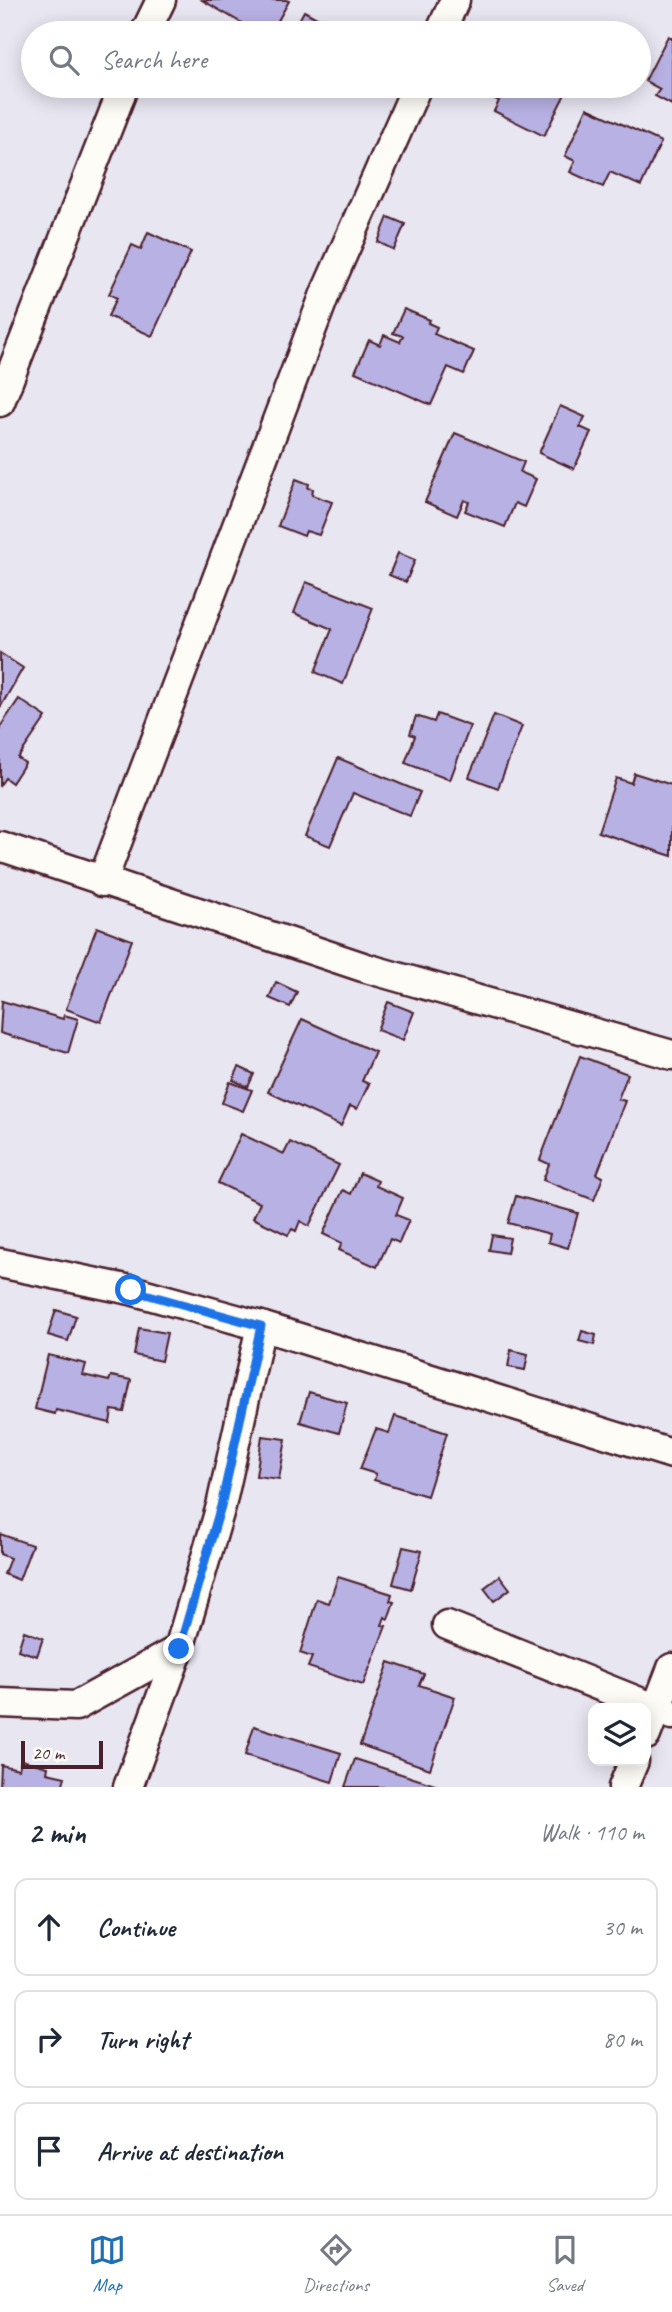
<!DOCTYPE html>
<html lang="en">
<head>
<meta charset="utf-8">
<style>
  :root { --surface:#fff; --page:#f2f2f3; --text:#1f2937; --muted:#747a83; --line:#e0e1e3; --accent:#1f6fb2 }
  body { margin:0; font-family:Caveat,sans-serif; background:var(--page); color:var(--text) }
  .controls { position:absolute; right:21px; bottom:21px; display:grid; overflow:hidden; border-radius:14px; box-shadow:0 4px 18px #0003 }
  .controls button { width:63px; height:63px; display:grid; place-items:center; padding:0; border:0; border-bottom:2px solid var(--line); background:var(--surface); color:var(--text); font:35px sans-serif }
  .scale { position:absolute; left:21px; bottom:18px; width:82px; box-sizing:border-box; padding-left:7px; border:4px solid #4a1f2b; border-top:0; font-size:19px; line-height:24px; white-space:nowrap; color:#4a1f2b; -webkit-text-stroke:5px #fdfcf7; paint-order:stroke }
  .stop { position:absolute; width:21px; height:21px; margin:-16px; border:5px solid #1a73e8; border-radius:50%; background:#fff }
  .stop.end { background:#1a73e8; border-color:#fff; box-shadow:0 2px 7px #0008 }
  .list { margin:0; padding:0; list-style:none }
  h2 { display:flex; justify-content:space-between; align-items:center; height:91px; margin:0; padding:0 28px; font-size:30px }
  h2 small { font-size:23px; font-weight:400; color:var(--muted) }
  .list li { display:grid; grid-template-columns:46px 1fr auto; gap:21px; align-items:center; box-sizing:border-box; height:98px; margin:0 14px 14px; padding:0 14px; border:2px solid var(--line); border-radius:14px }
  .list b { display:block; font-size:26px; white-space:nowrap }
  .list em { font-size:23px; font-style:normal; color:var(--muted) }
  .icon { flex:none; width:38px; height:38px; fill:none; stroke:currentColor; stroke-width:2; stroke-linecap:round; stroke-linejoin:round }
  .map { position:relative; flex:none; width:672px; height:1787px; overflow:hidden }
  .search { position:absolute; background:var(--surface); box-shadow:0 4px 18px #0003; left:21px; right:21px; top:21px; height:77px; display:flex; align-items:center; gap:18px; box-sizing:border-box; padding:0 24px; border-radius:38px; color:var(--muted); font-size:26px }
  .sheet { height:427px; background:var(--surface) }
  nav { display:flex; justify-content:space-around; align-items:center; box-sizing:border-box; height:98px; border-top:2px solid var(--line); background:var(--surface); font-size:19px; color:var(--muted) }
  nav a { display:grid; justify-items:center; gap:4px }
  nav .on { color:var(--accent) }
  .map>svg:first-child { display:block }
  .building { fill:#b8b1e3; stroke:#4a1f2b; stroke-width:2 }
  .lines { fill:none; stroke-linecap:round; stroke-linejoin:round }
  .street-casing { stroke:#4a1f2b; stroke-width:33 }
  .street { stroke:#fdfcf7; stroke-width:28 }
  .route { stroke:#1a73e8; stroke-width:9 }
</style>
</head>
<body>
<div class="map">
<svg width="672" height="1787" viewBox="0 0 672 1787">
  <rect width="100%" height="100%" fill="#e8e6f1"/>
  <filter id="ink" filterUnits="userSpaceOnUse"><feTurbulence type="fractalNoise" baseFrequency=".0143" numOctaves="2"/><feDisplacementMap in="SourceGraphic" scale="14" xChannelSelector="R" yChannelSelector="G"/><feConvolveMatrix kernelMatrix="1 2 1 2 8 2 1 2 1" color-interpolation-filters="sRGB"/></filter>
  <g filter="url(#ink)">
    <g class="building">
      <polygon points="202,0 286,0 289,1 271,33 259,33"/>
      <polygon points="304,11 344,33 292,33"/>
      <polygon points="668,36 672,38 672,105 655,96 660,89 645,81"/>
      <polygon points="497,86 548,86 565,94 544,136 494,111 499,101 491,97"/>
      <polygon points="587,108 661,142 641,186 610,172 603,187 570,172 575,161 565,156"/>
      <polygon points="388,217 405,224 394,250 378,242"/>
      <polygon points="148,232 191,252 152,336 108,316 117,298 109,294 132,245 141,249"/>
      <polygon points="404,309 430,320 428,323 437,327 434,334 474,351 464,374 448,367 431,405 355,372 369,340 380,345 384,335 400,342 403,336 393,333"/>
      <polygon points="560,406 585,417 580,427 591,432 574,469 539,453"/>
      <polygon points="455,433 524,462 520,472 536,479 524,507 515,503 505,527 465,511 469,502 464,500 457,516 425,502"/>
      <polygon points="296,479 309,484 308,488 313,489 312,495 332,502 319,535 306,531 304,536 278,526"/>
      <polygon points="398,553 415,560 406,582 389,575"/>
      <polygon points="306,582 373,608 343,684 315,672 332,629 294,613"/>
      <polygon points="0,653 23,668 1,706 0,705"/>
      <polygon points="19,699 46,717 18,758 25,763 12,783 5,778 0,785 0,727"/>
      <polygon points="437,714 470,726 450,780 405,763 415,736 410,734 416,716 434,722"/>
      <polygon points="494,715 522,726 498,788 469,777"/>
      <polygon points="338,758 420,792 410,816 353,793 330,846 305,836"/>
      <polygon points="634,773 672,785 672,856 598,832 616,778 631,783"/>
      <polygon points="97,927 132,940 101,1022 66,1009"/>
      <polygon points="276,982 297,992 290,1007 269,998"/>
      <polygon points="2,1001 63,1019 64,1015 78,1019 68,1053 0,1033"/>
      <polygon points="388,1002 414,1012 403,1040 377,1030"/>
      <polygon points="302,1019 375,1052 362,1081 369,1084 357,1109 350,1106 341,1126 268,1092"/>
      <polygon points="580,1056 628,1074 618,1099 625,1101 597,1174 603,1177 594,1200 543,1180 549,1164 540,1160"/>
      <polygon points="239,1067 254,1074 248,1087 233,1080"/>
      <polygon points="230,1082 252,1090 243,1111 222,1103"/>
      <polygon points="241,1134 284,1154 290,1142 339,1165 309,1226 300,1221 296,1231 292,1229 288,1235 253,1218 260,1203 218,1183"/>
      <polygon points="360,1173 378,1181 376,1186 403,1198 396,1215 409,1220 399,1243 390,1239 377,1267 339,1250 342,1243 323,1234 343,1190 351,1194"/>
      <polygon points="516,1196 578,1213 568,1248 548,1242 550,1234 508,1223"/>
      <polygon points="492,1235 510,1238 507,1253 489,1250"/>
      <polygon points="56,1310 76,1316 68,1341 48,1335"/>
      <polygon points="139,1328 167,1333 161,1361 134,1355"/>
      <polygon points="582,1331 596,1335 594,1345 579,1341"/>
      <polygon points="511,1350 528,1354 525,1370 508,1367"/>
      <polygon points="48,1355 86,1364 83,1375 109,1381 111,1376 131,1380 124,1412 112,1410 110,1423 56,1410 55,1414 35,1409"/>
      <polygon points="309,1392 347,1403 339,1433 300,1422"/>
      <polygon points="395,1416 447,1433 427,1496 374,1480 376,1474 360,1469 376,1429 389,1433"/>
      <polygon points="262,1436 286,1439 279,1479 256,1476"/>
      <polygon points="0,1534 32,1545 19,1580 4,1574 10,1558 0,1554"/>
      <polygon points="403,1547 422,1551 411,1589 393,1584"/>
      <polygon points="500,1576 510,1589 494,1601 484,1588"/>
      <polygon points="338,1577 392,1594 390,1601 394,1602 388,1619 385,1617 382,1625 386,1626 363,1685 308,1667 312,1657 300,1653 317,1599 329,1603"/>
      <polygon points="24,1631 43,1638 37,1656 18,1650"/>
      <polygon points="389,1662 424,1674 419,1685 455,1697 430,1769 360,1745"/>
      <polygon points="254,1726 341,1753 332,1782 245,1755"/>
      <polygon points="355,1759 441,1787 345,1787"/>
      <polygon points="21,1760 48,1767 47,1773 65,1777 62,1787 0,1787 1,1765 19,1769"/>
    </g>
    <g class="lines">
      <defs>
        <g id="street">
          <polyline points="145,33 161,0"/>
          <polyline points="440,33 455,0"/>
          <polyline points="0,402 124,86"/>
          <polyline points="0,846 366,968 672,1055"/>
          <polyline points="102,882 325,294 417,86"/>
          <polyline points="0,1263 131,1290 261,1326 672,1454"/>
          <polyline points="447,1625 672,1715"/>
          <polyline points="0,1703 76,1706 179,1649 221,1506 261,1326"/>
          <polyline points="646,1735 672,1668"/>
          <polyline points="128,1787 179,1649"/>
          <polyline points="623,1787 634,1761"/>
        </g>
      </defs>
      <use href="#street" class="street-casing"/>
      <use href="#street" class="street"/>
    </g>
  </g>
  <g class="lines" filter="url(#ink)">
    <polyline class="route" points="131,1290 261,1326 221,1506 179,1649"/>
  </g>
</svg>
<div class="controls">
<button><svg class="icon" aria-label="layers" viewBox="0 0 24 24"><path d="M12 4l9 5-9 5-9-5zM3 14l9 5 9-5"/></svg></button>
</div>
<div class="scale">20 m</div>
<div class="stop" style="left:131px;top:1290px"></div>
<div class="stop end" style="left:179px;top:1649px"></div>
<div class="search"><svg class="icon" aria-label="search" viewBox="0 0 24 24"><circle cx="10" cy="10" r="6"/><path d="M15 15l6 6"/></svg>Search here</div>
</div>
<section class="sheet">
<h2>2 min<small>Walk · 110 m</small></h2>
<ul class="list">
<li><svg class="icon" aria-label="ahead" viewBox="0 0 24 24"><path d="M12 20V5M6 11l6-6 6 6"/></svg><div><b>Continue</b></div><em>30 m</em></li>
<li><svg class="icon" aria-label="right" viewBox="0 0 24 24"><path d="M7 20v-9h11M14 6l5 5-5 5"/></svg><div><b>Turn right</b></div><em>80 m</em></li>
<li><svg class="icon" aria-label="arrive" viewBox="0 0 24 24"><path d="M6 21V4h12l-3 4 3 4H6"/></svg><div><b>Arrive at destination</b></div></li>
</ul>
</section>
<nav>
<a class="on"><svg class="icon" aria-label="map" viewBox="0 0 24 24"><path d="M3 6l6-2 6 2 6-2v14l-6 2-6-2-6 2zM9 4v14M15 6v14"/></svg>Map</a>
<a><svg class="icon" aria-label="directions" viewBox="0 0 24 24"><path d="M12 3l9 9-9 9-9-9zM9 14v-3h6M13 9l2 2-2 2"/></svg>Directions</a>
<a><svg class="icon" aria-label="saved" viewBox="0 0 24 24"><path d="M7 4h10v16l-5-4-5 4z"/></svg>Saved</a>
</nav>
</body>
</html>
